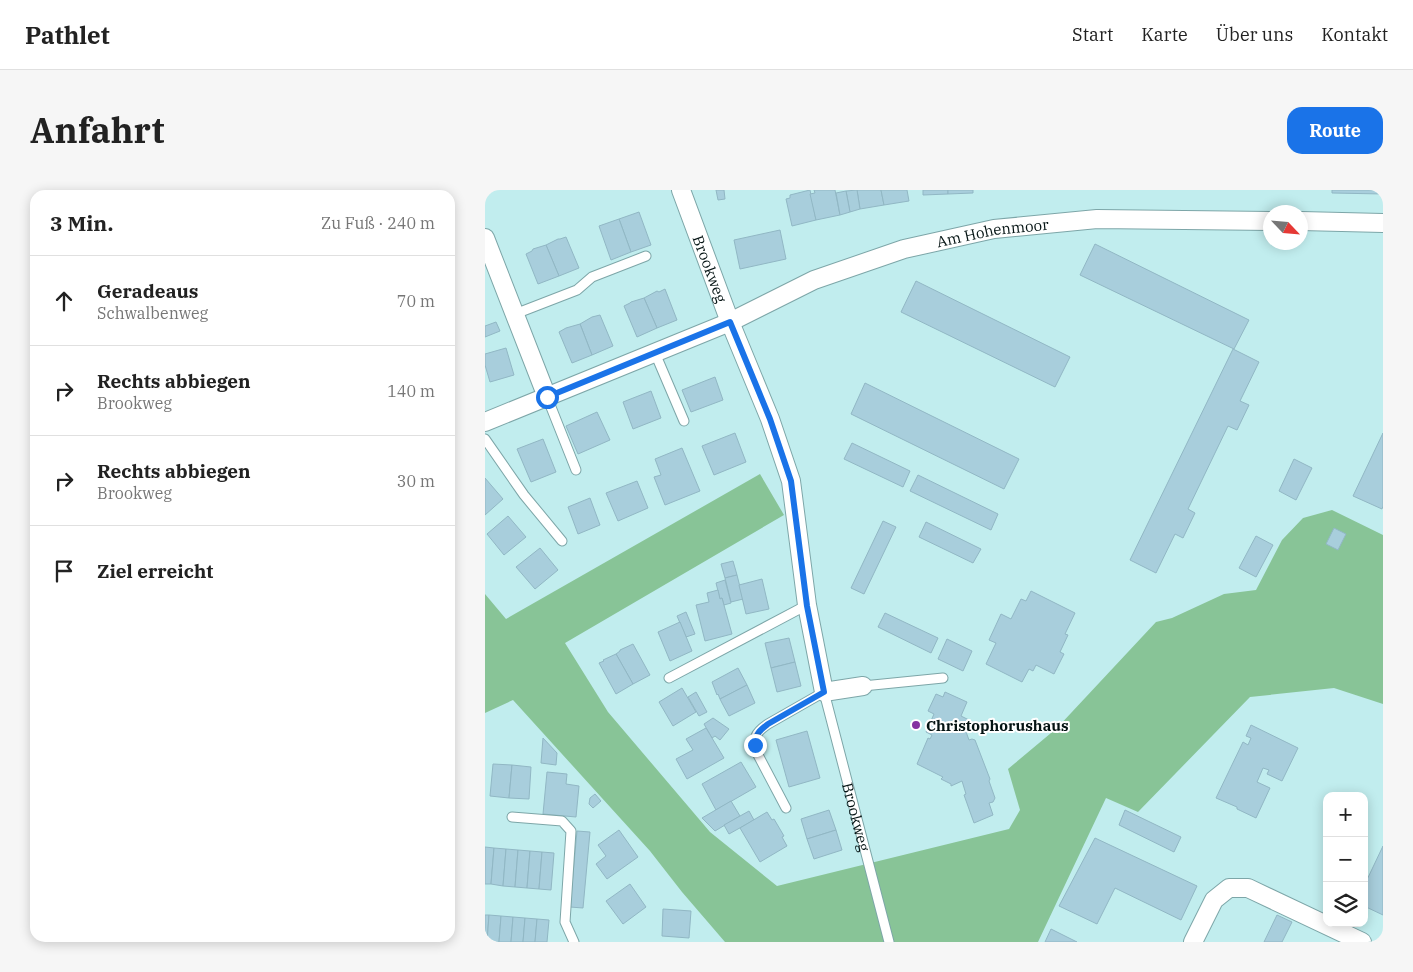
<!DOCTYPE html>
<html lang="de">
<head>
<meta charset="utf-8">
<style>
  :root { --surface:#fff; --page:#f6f6f6; --text:#222; --muted:#767676; --line:#e0e0e0; --accent:#1a73e8 }
  body { margin:0; font-family:"IBM Plex Serif",serif; background:var(--page); color:var(--text) }
  .controls { position:absolute; right:15px; bottom:15px; display:grid; overflow:hidden; border-radius:10px; box-shadow:0 2px 12px #0003 }
  .controls button { width:45px; height:45px; display:grid; place-items:center; padding:0; border:0; border-bottom:1px solid var(--line); background:var(--surface); color:var(--text); font:25px sans-serif }
  .compass { position:absolute; left:778px; top:15px; width:45px; height:45px; border-radius:50%; background:var(--surface); box-shadow:0 2px 12px #0003; rotate:116deg }
  .stop { position:absolute; width:15px; height:15px; margin:-11px; border:4px solid #1a73e8; border-radius:50%; background:#fff }
  .stop.end { background:#1a73e8; border-color:#fff; box-shadow:0 1px 5px #0008 }
  .list { margin:0; padding:0; list-style:none }
  h2 { display:flex; justify-content:space-between; align-items:center; height:65px; margin:0; padding:0 20px; font-size:21px }
  h2 small { font-size:16px; font-weight:400; color:var(--muted) }
  .list li { display:grid; grid-template-columns:32px 1fr auto; gap:15px; align-items:center; box-sizing:border-box; height:90px; padding:0 20px; border-top:1px solid var(--line) }
  .list b { display:block; font-size:19px; white-space:nowrap }
  .list p { margin:0; font-size:16px; white-space:nowrap; color:var(--muted) }
  .list em { font-size:16px; font-style:normal; color:var(--muted) }
  .icon { flex:none; width:28px; height:28px; fill:none; stroke:currentColor; stroke-width:2; stroke-linecap:round; stroke-linejoin:round }
  .map { position:relative; flex:none; width:898px; height:752px; overflow:hidden; border-radius:15px }
  header { display:flex; align-items:center; gap:30px; box-sizing:border-box; height:70px; padding:0 25px; background:var(--surface); border-bottom:1px solid var(--line) }
  header strong { font-size:24px }
  nav { display:flex; gap:28px; margin-inline-start:auto; font-size:18px }
  .intro { display:flex; align-items:center; justify-content:space-between; box-sizing:border-box; height:120px; padding:0 30px }
  h1 { margin:0; font-size:35px }
  .button { padding:12px 22px; border-radius:15px; background:var(--accent); color:#fff; font-size:18px; font-weight:700 }
  main { display:flex; gap:30px; padding:0 30px }
  aside { flex:1; background:var(--surface); border-radius:15px; box-shadow:0 2px 12px #0003 }
  .map>svg:first-child { display:block }
  .green { fill:#88c497 }
  .building { fill:#a8cedc; stroke:#91b7c4 }
  .lines { fill:none; stroke-linecap:round; stroke-linejoin:round }
  .lane-casing { stroke:#7da6a8; stroke-width:11 }
  .street-casing { stroke:#7da6a8; stroke-width:20 }
  .lane { stroke:#fff; stroke-width:9 }
  .street { stroke:#fff; stroke-width:18 }
  .route { stroke:#1a73e8; stroke-width:6 }
  .poi-dot { fill:#8432a1; stroke:#fff; stroke-width:2 }
  .labels { text-anchor:middle; dominant-baseline:central; stroke-width:4; stroke-linejoin:round; paint-order:stroke }
  .street-label { font-size:15px; fill:#041313; stroke:#fff }
  .poi-label { font-size:15px; font-weight:bold; fill:#041313; stroke:#fff; text-anchor:start }
</style>
</head>
<body>
<header>
<strong>Pathlet</strong>
<nav><a>Start</a><a>Karte</a><a>Über uns</a><a>Kontakt</a></nav>
</header>
<div class="intro"><h1>Anfahrt</h1><a class="button">Route</a></div>
<main>
<aside>
<h2>3 Min.<small>Zu Fuß · 240 m</small></h2>
<ul class="list">
<li><svg class="icon" aria-label="ahead" viewBox="0 0 24 24"><path d="M12 20V5M6 11l6-6 6 6"/></svg><div><b>Geradeaus</b><p>Schwalbenweg</p></div><em>70 m</em></li>
<li><svg class="icon" aria-label="right" viewBox="0 0 24 24"><path d="M7 20v-9h11M14 6l5 5-5 5"/></svg><div><b>Rechts abbiegen</b><p>Brookweg</p></div><em>140 m</em></li>
<li><svg class="icon" aria-label="right" viewBox="0 0 24 24"><path d="M7 20v-9h11M14 6l5 5-5 5"/></svg><div><b>Rechts abbiegen</b><p>Brookweg</p></div><em>30 m</em></li>
<li><svg class="icon" aria-label="arrive" viewBox="0 0 24 24"><path d="M6 21V4h12l-3 4 3 4H6"/></svg><div><b>Ziel erreicht</b></div></li>
</ul>
</aside>
<div class="map">
<svg width="898" height="752" viewBox="0 0 898 752">
  <rect width="100%" height="100%" fill="#c1edee"/>
  <polygon class="green" points="275,284 299,325 80,453 123,522 225,642 292,696 524,639 535,620 523,579 572,538 671,432 687,428 739,404 771,400 797,350 818,328 847,320 898,345 898,514 849,498 765,507 653,622 621,608 553,752 240,752 197,702 165,661 28,510 0,523 0,404 21,429"/>
  <g class="building">
    <polygon points="231,0 239,0 240,9 233,10"/>
    <polygon points="325,0 331,30 307,36 301,9 305,8 305,5"/>
    <polygon points="329,0 350,0 355,25 331,30 325,4 330,3"/>
    <polygon points="372,0 396,0 399,15 375,19"/>
    <polygon points="372,0 375,19 365,22 361,1"/>
    <polygon points="396,0 422,0 424,11 399,15"/>
    <polygon points="438,0 463,0 463,4 438,5"/>
    <polygon points="463,0 488,0 488,3 463,4"/>
    <polygon points="847,0 898,0 898,4 847,3"/>
    <polygon points="361,1 365,22 355,25 351,3"/>
    <polygon points="154,22 166,55 146,62 134,29"/>
    <polygon points="134,29 146,62 126,70 114,36"/>
    <polygon points="295,40 301,69 255,79 249,50"/>
    <polygon points="81,47 94,78 74,86 61,55 73,49 75,49"/>
    <polygon points="610,54 764,130 749,159 595,85"/>
    <polygon points="61,55 74,86 53,94 41,64 47,61 48,59"/>
    <polygon points="431,91 585,167 570,197 416,122"/>
    <polygon points="180,99 192,130 172,138 159,108 172,101 174,102"/>
    <polygon points="159,108 172,138 152,147 139,116 145,113 146,112"/>
    <polygon points="115,125 128,156 107,165 95,134 107,127"/>
    <polygon points="11,132 15,141 0,147 0,136"/>
    <polygon points="95,134 107,165 87,173 74,142 81,138"/>
    <polygon points="21,158 29,185 5,192 0,175 0,164"/>
    <polygon points="748,159 774,172 755,211 764,215 752,240 743,236 703,319 710,323 698,348 690,344 671,383 645,370"/>
    <polygon points="230,187 238,210 206,222 197,200"/>
    <polygon points="380,193 534,269 519,299 366,224"/>
    <polygon points="166,201 176,228 148,239 138,212"/>
    <polygon points="112,222 125,250 93,264 81,236"/>
    <polygon points="250,243 261,272 229,285 217,256"/>
    <polygon points="898,243 898,316 897,319 868,306"/>
    <polygon points="58,249 71,282 46,292 32,259"/>
    <polygon points="367,253 425,281 418,297 359,269"/>
    <polygon points="197,258 215,301 180,315 169,287 176,285 170,269"/>
    <polygon points="809,269 827,278 811,310 794,301"/>
    <polygon points="433,285 513,324 506,340 425,301"/>
    <polygon points="0,288 18,309 0,325"/>
    <polygon points="152,291 163,318 133,331 121,303"/>
    <polygon points="105,308 115,335 93,344 83,317"/>
    <polygon points="23,326 41,347 19,365 2,344"/>
    <polygon points="398,331 411,337 379,404 366,398"/>
    <polygon points="441,332 496,359 488,373 434,347"/>
    <polygon points="849,338 861,344 853,360 841,354"/>
    <polygon points="771,346 788,355 771,387 754,378"/>
    <polygon points="55,358 73,380 50,399 31,377"/>
    <polygon points="248,371 252,385 240,388 236,374"/>
    <polygon points="252,385 258,409 246,412 240,388"/>
    <polygon points="277,389 284,419 261,424 254,395"/>
    <polygon points="240,390 246,413 239,415 237,408 235,409 231,393"/>
    <polygon points="233,400 235,409 237,408 247,444 220,451 211,415 224,412 222,403"/>
    <polygon points="546,401 590,423 580,444 583,445 575,462 579,464 569,484 551,475 548,481 544,479 537,492 501,474 511,453 504,450 516,424 526,429 536,409 541,411"/>
    <polygon points="201,422 210,444 201,447 192,426"/>
    <polygon points="400,423 453,448 446,463 393,437"/>
    <polygon points="195,432 207,461 185,471 173,442"/>
    <polygon points="304,448 310,472 286,478 280,453"/>
    <polygon points="462,449 487,461 478,481 453,469"/>
    <polygon points="148,454 165,485 148,494 131,464 135,461 135,460"/>
    <polygon points="131,464 148,494 131,504 114,473 119,471 118,470"/>
    <polygon points="310,472 316,496 292,502 286,478"/>
    <polygon points="253,478 262,495 235,509 233,504 232,505 227,492"/>
    <polygon points="262,495 270,513 244,526 237,513 235,509"/>
    <polygon points="197,498 211,522 188,536 174,512"/>
    <polygon points="211,502 222,522 214,526 203,507"/>
    <polygon points="460,502 482,512 476,526 484,530 480,539 484,550 487,549 490,550 505,589 504,591 510,608 508,612 504,613 508,625 489,633 479,605 481,604 477,591 466,596 466,594 456,589 458,587 432,574 443,548 445,549 447,545 441,542 449,524 443,521 451,504 458,507"/>
    <polygon points="228,528 244,539 235,550 230,546 227,548 219,534"/>
    <polygon points="766,535 813,558 797,591 782,584 784,580 778,578 772,592 785,598 771,628 752,619 752,617 731,608 758,552 763,555 766,548 761,546"/>
    <polygon points="221,538 239,568 202,589 191,569 208,560 201,549"/>
    <polygon points="322,541 335,588 304,597 291,550"/>
    <polygon points="58,548 72,563 71,575 56,573"/>
    <polygon points="256,572 271,597 231,620 217,594"/>
    <polygon points="8,574 27,575 24,608 5,606"/>
    <polygon points="27,575 46,577 44,609 24,608"/>
    <polygon points="62,582 82,584 81,594 94,596 91,627 58,624"/>
    <polygon points="110,604 116,611 108,618 104,614 105,608"/>
    <polygon points="246,611 255,626 230,641 217,628"/>
    <polygon points="344,620 351,640 322,649 316,629"/>
    <polygon points="640,620 696,647 689,662 634,635"/>
    <polygon points="264,621 269,630 244,644 239,635"/>
    <polygon points="282,622 287,630 289,629 299,646 297,647 302,656 275,672 255,638"/>
    <polygon points="134,640 153,667 122,689 111,674 121,666 113,655"/>
    <polygon points="351,640 357,660 329,669 322,649"/>
    <polygon points="92,641 105,642 98,718 85,717"/>
    <polygon points="610,648 712,696 696,730 630,698 612,734 574,716"/>
    <polygon points="898,656 898,725 879,716 879,696"/>
    <polygon points="0,657 9,658 6,694 0,694"/>
    <polygon points="9,658 21,659 18,696 6,694"/>
    <polygon points="21,659 33,660 30,697 18,696"/>
    <polygon points="33,660 45,661 42,698 30,697"/>
    <polygon points="45,661 57,662 54,699 42,698"/>
    <polygon points="57,662 69,663 66,700 54,699"/>
    <polygon points="145,694 161,717 138,734 121,711"/>
    <polygon points="178,719 206,721 204,748 177,746"/>
    <polygon points="0,725 4,725 2,752 0,752"/>
    <polygon points="4,725 16,726 14,752 2,752"/>
    <polygon points="792,725 807,732 797,752 779,752"/>
    <polygon points="16,726 28,727 26,752 14,752"/>
    <polygon points="28,727 40,728 38,752 26,752"/>
    <polygon points="40,728 52,729 50,752 38,752"/>
    <polygon points="52,729 64,730 62,752 50,752"/>
    <polygon points="566,739 592,752 560,752"/>
  </g>
  <g class="lines">
    <defs>
      <g id="lane">
        <polyline points="30,124 92,100 107,87 161,66"/>
        <polyline points="170,163 199,231"/>
        <polyline points="62,207 91,280"/>
        <polyline points="0,249 39,305 77,351"/>
        <polyline points="184,488 322,415"/>
        <polyline points="378,496 458,488"/>
        <path id="s1" d="M301 618 272 563C268 547 270 543 283 534L339 502 404 752"/>
        <polyline points="27,627 77,631 86,641 80,732 89,752"/>
      </g>
      <g id="street">
        <path id="s2" d="M196 0 245 132 285 229 306 291 322 415 339 502 378 496"/>
        <polyline points="816,31 898,33"/>
        <polyline points="0,48 62,207"/>
        <path id="s3" d="M0 232 245 132 329 90 419 59 509 39 612 29 786 31"/>
        <polyline points="708,752 729,710 744,698 763,698 877,752"/>
      </g>
    </defs>
    <use href="#lane" class="lane-casing"/>
    <use href="#street" class="street-casing"/>
    <use href="#lane" class="lane"/>
    <use href="#street" class="street"/>
  </g>
  <g class="lines">
    <path class="route" d="M62 207 245 132 285 229 306 291 322 416 339 502 283 534C274 541 271 543 270 555"/>
  </g>
  <circle class="poi-dot" cx="431" cy="535" r="5"/>
  <g class="labels">
    <g class="street-label">
      <text stroke="none"><textPath href="#s3" startOffset="544">Am Hohenmoor</textPath></text>
      <text stroke="none"><textPath href="#s2" startOffset="84">Brookweg</textPath></text>
      <text stroke="none"><textPath href="#s1" startOffset="290">Brookweg</textPath></text>
    </g>
    <g class="poi-label">
      <text x="441" y="535">Christophorushaus</text>
    </g>
  </g>
</svg>
<div class="controls">
<button>+</button>
<button>−</button>
<button><svg class="icon" aria-label="layers" viewBox="0 0 24 24"><path d="M12 4l9 5-9 5-9-5zM3 14l9 5 9-5"/></svg></button>
</div>
<svg class="compass" viewBox="-18 -18 36 36"><path d="M0-13l5 13h-10z" fill="#e53935"/><path d="M0 13l5-13h-10z" fill="#767676"/></svg>
<div class="stop" style="left:62px;top:207px"></div>
<div class="stop end" style="left:270px;top:555px"></div>
</div>
</main>
</body>
</html>
